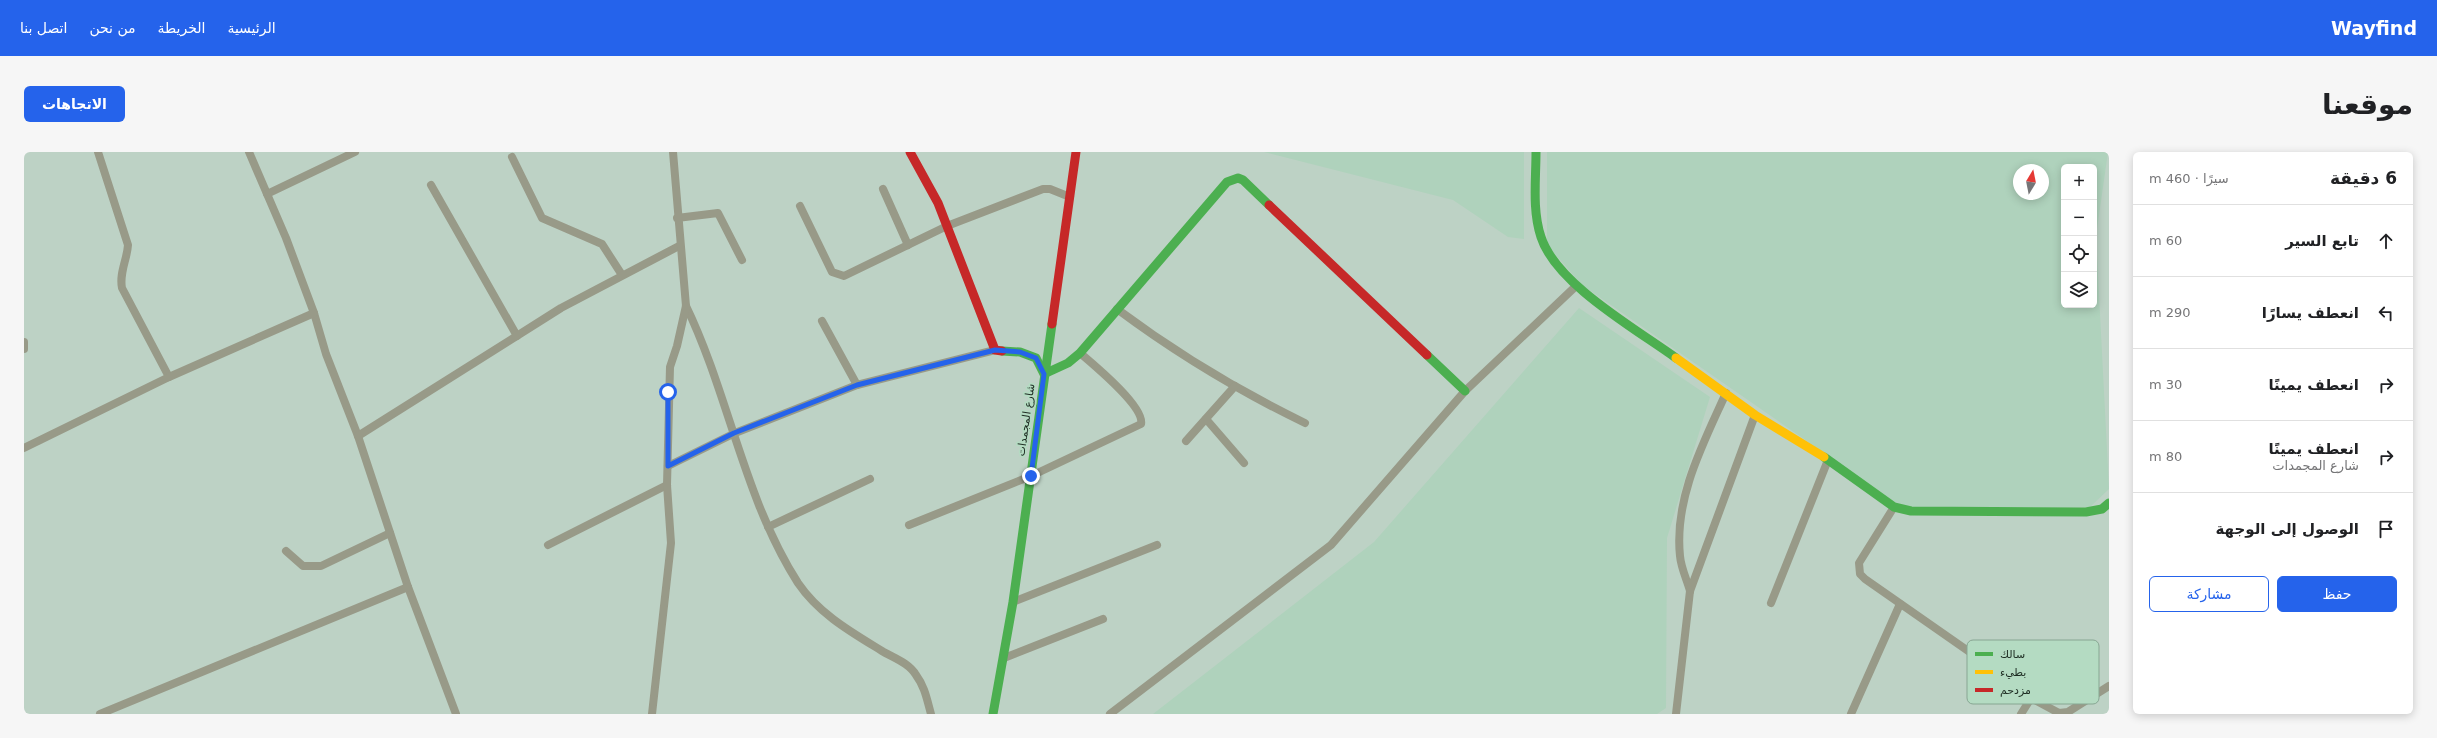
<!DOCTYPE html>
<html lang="ar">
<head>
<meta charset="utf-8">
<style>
  :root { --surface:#fff; --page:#f6f6f6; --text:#202124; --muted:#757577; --line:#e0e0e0; --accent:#2563eb }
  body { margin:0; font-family:"DejaVu Sans","Noto Naskh Arabic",sans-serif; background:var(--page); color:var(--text); direction:rtl }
  .controls { position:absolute; right:12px; top:12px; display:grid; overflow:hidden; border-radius:6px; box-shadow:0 2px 10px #0003 }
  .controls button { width:36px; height:36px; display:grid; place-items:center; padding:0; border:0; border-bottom:1px solid var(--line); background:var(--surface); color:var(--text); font:20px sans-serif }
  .compass { position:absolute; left:1989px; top:12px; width:36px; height:36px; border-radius:50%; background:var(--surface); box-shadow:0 2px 10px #0003; rotate:10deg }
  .stop { position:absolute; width:12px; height:12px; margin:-9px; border:3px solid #2563eb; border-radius:50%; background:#fff }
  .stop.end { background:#2563eb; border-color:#fff; box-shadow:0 1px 4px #0008 }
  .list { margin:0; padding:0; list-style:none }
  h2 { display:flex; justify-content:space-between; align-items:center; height:52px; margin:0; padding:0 16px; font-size:17px }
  h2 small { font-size:13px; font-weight:400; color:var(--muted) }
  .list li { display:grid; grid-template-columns:26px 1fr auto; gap:12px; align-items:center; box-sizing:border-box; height:72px; padding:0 16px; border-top:1px solid var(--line) }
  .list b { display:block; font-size:15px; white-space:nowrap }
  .list p { margin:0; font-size:13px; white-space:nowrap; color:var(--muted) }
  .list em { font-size:13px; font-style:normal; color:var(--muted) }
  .actions { display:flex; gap:8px; padding:12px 16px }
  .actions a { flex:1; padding:9px 0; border:1px solid var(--accent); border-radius:6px; text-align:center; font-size:14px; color:var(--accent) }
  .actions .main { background:var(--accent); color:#fff }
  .icon { flex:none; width:22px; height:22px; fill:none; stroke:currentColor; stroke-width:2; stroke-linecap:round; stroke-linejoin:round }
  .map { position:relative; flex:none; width:2085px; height:562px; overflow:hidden; direction:ltr; border-radius:6px }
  header { display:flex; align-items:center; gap:24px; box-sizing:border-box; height:56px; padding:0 20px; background:var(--accent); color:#fff }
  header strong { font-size:19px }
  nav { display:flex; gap:22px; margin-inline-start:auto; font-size:14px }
  .intro { display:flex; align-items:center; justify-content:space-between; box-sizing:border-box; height:96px; padding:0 24px }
  h1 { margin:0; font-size:28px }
  .button { padding:10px 18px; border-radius:6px; background:var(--accent); color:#fff; font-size:14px; font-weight:700 }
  main { display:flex; gap:24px; padding:0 24px }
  aside { flex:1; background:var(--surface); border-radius:6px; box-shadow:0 2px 10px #0003 }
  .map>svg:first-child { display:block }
  .built { fill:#afd2bc; fill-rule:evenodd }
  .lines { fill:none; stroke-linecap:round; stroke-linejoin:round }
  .street { stroke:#989a88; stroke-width:8 }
  .fast { stroke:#4caf50; stroke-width:9 }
  .slow { stroke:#ffc107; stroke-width:9 }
  .jam { stroke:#c62828; stroke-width:9 }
  .route { stroke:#2563eb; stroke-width:5 }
  .labels { text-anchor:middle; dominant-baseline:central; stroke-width:3.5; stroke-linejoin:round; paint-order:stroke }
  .street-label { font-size:11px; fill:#1d2c22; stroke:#b4dbc2 }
  .key { fill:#b4dbc2; stroke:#87a692; stroke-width:1 }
  .key-label { font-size:11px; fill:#1d2c22 }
</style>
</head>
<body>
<header>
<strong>Wayfind</strong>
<nav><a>الرئيسية</a><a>الخريطة</a><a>من نحن</a><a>اتصل بنا</a></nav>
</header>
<div class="intro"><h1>موقعنا</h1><a class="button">الاتجاهات</a></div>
<main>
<aside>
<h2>6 دقيقة<small>سيرًا · 460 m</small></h2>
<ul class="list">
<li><svg class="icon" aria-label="ahead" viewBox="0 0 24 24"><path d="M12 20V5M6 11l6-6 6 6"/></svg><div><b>تابع السير</b></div><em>60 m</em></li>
<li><svg class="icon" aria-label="left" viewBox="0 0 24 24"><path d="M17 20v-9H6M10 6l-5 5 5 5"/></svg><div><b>انعطف يسارًا</b></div><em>290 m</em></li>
<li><svg class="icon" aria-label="right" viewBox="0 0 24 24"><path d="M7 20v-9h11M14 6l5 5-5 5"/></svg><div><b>انعطف يمينًا</b></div><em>30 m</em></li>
<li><svg class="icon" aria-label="right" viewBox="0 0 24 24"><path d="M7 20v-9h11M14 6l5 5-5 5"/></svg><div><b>انعطف يمينًا</b><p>شارع المجمدات</p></div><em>80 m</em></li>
<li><svg class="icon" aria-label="arrive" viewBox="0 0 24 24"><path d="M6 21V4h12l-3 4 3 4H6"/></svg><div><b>الوصول إلى الوجهة</b></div></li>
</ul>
<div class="actions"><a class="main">حفظ</a><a>مشاركة</a></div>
</aside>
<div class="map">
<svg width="2085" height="562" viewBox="0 0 2085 562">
  <rect width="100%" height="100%" fill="#bdd2c5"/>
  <g class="built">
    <polygon points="1240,0 1500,0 1500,87 1484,85 1429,48"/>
    <path d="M1523 0H2084L2072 84 2085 337 2066 355 1881 357 1558 133 1523 93ZM2040 15H2070V153H2040ZM1995 18H2019V42H1995Z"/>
    <polygon points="1555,156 1686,245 1643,386 1642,556 1633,562 1129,562 1350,390"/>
  </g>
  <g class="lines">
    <g class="street">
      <path d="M74 0 104 93C103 108 95 121 98 136L145 225"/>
      <polyline points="225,0 262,86 290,161 302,202 334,284 384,435 432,562"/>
      <polyline points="488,5 518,66 578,92 598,123"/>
      <polyline points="407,33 493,184"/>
      <polyline points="859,37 884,93"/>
      <polyline points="243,42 331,0"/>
      <polyline points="776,54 808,120 820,124 923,74 1019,37 1026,37 1046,45"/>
      <polyline points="653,66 694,61 718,108"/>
      <path d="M662 154C705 243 720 347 774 431 795 462 827 480 858 499 870 506 885 511 892 523 901 535 903 548 907 562"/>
      <path d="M1093 157C1152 201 1215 239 1281 271"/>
      <polyline points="798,169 833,233 971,198"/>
      <polyline points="0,190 0,197"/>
      <polyline points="1182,267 1220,311"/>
      <polyline points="334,284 537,156 655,94"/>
      <polyline points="1162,289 1211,234"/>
      <polyline points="0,296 145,225 290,161"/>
      <polyline points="644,314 711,281 833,233"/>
      <polyline points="1870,355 1835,411 1836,422 1841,427 1970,517 2007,546 2035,561 2044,560 2085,534"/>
      <path d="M885 373 1007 324 1117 272C1121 255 1070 213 1056 201"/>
      <polyline points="744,375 846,327"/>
      <polyline points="524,393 643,333"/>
      <polyline points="262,399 279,414 297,414 366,381"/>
      <path d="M1666 439C1663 428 1657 416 1656 404 1650 346 1679 292 1702 241"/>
      <polyline points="989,450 1133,393"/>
      <polyline points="1747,451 1804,308"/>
      <polyline points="980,506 1079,467"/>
      <polyline points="76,562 384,435"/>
      <polyline points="628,562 647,391 643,333 646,215 653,194 662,154 649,0"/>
      <polyline points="1086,562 1307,393 1441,239 1552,134"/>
      <polyline points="1652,562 1666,439 1731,263"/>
      <polyline points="1827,562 1876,452"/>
      <polyline points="1997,562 2007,546"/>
    </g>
    <g class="fast">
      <path d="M1512 0C1512 28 1508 58 1517 85 1532 132 1612 177 1652 206"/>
      <polyline points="978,199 996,200 1012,206 1020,222 1044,211 1056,201 1203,30 1214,26 1219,28 1245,53"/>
      <polyline points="1403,203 1441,239"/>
      <polyline points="1800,305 1870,355 1887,359 2062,360 2078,357 2085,351"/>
      <polyline points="969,562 989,450 1028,172"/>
    </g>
    <polyline class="slow" points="1652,206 1731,263 1800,305"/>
    <g class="jam">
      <polyline points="886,0 914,51 971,198 978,199"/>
      <polyline points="1245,53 1403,203"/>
      <polyline points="1028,172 1052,0"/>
    </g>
  </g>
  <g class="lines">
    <polyline class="route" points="644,240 644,314 710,281 833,233 971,198 996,200 1012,206 1020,222 1007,324"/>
  </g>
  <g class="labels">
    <g class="street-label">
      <text transform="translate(1002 268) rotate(-82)">شارع المجمدات</text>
    </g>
  </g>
  <rect x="1943" y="488" width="132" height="64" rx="6" class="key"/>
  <rect x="1951" y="500" width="18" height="4" fill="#4caf50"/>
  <rect x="1951" y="518" width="18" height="4" fill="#ffc107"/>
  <rect x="1951" y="536" width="18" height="4" fill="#c62828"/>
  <g class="key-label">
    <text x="1976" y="506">سالك</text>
    <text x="1976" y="524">بطيء</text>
    <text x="1976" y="542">مزدحم</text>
  </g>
</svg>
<div class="controls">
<button>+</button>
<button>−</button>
<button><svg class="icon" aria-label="locate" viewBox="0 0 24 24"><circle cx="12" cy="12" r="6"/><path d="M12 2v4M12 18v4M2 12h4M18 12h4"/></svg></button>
<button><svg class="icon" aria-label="layers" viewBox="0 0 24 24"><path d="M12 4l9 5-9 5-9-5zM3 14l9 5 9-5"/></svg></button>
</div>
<svg class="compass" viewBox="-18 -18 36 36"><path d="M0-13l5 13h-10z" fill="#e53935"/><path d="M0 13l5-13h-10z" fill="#757577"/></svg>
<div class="stop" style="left:644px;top:240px"></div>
<div class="stop end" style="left:1007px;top:324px"></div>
</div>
</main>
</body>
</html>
